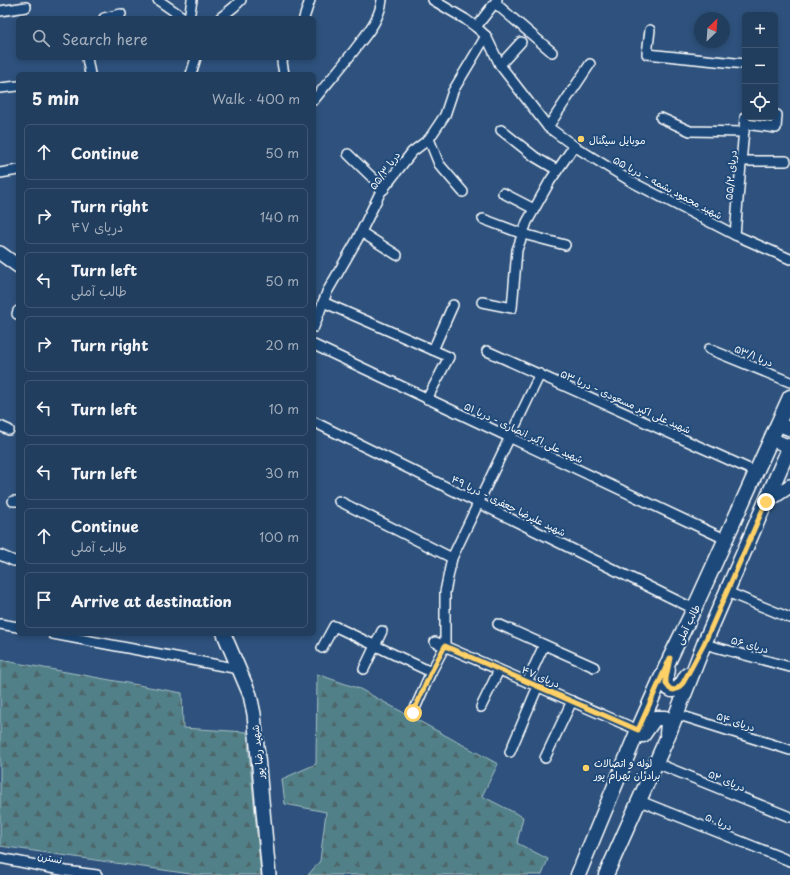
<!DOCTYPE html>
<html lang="en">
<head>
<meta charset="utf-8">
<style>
  :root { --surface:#223e5e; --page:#2e4967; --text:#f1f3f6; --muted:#a2aebc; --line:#3f5773 }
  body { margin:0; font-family:"Playpen Sans","Playpen Sans Arabic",sans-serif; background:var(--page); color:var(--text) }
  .controls { position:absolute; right:12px; top:12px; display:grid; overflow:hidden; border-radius:6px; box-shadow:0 2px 6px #0003 }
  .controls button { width:36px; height:36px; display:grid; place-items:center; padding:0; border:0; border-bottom:1px solid var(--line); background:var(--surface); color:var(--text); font:20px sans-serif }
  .compass { position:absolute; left:694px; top:12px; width:36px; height:36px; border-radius:50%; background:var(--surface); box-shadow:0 2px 6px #0003; rotate:25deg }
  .stop { position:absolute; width:12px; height:12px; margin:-9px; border:3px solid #ffd166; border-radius:50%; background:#fff }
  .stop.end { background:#ffd166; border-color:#fff; box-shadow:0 1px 4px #0008 }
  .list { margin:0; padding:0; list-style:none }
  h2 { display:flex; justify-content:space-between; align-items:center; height:52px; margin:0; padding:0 16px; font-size:17px }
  h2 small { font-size:13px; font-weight:400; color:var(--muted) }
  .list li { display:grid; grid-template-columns:26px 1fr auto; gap:12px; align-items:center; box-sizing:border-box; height:56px; margin:0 8px 8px; padding:0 8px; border:1px solid var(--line); border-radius:6px }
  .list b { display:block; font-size:15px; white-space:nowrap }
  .list p { margin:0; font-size:13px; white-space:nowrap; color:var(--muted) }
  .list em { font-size:13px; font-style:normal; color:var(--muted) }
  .icon { flex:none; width:22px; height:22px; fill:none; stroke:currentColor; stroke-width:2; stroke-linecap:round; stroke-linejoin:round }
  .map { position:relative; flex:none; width:790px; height:875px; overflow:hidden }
  .search { position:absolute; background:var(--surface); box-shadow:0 2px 6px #0003; left:16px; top:16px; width:300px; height:44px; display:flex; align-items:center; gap:10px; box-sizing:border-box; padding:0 14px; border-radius:6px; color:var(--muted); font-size:15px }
  .panel { position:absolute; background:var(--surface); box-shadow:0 2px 6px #0003; left:16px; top:72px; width:300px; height:564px; border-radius:6px }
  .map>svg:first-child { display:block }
  .forest { fill:url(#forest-firs); stroke:#a8c0c4 }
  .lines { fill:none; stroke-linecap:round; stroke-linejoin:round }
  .street-casing { stroke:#fff; stroke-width:12 }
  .secondary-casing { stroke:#fff; stroke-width:16 }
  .primary-casing { stroke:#fff; stroke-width:17 }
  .street { stroke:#1f4a7a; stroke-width:9 }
  .secondary { stroke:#1f4a7a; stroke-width:13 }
  .primary { stroke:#1f4a7a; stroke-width:14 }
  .route { stroke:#ffd166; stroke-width:5 }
  .poi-dot { fill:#ffd166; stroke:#1f4a7a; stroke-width:1.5 }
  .labels { text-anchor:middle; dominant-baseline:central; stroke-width:4; stroke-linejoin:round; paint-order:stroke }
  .poi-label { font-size:10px; fill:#fff; stroke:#1f4a7a; text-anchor:start }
  .street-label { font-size:10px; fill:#fff; stroke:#1f4a7a }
</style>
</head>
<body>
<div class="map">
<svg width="790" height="875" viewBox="0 0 790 875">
  <defs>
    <pattern id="forest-firs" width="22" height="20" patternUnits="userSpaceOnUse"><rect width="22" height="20" fill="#518089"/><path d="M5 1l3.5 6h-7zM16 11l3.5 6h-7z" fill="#4e666a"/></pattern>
  </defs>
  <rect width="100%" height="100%" fill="#2e527d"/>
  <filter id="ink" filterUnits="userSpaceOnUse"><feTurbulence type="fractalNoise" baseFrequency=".025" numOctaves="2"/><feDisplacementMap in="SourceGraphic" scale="8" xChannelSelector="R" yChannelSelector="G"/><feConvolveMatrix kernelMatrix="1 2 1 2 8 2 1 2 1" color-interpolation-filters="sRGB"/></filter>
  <g filter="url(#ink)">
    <g class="forest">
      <polygon points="0,660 182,693 183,728 247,732 261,875 197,875 0,846"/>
      <polygon points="317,674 360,689 498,764 482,796 523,817 517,843 548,859 542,875 308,875 320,861 326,812 285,804 282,779 316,764"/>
    </g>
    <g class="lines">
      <defs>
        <g id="street">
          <polyline points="158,0 184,18"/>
          <polyline points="433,0 465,19 476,27 486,36 500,65 548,127 574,146 632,182 735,235 790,259"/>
          <polyline points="495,3 552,52"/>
          <polyline points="0,11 26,7"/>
          <polyline points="104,18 121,14"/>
          <polyline points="189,18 192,0"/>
          <polyline points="220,18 234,7 241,0"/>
          <polyline points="304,18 310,0"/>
          <polyline points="476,27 497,0"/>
          <polyline points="650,30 647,54 745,64"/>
          <polyline points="87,58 90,74"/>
          <polyline points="283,58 282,62 284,74"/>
          <polyline points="500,65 521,42"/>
          <polyline points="191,74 196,58"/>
          <polyline points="0,88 18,86"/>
          <path d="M314 100C329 81 345 63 359 44 370 30 380 17 382 0"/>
          <polyline points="661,118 690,131 744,132"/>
          <polyline points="745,124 776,128 777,115"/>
          <polyline points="548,127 590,64"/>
          <polyline points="501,130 535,157 557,170"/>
          <polyline points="429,139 439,164 463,192"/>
          <polyline points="348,154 384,189"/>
          <polyline points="742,161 786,161"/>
          <polyline points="0,173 18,170"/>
          <polyline points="503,193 534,209"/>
          <polyline points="483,219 523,234 565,245"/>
          <polyline points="361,232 397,255"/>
          <polyline points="735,235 745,117"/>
          <polyline points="323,302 449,357 427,399"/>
          <polyline points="482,302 512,308 517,250 527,222 550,181 574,146"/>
          <polyline points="17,314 18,311"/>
          <polyline points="314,327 327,292 357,240 380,193 412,152 429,139 445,115 453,91 486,36"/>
          <polyline points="314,345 725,539"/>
          <polyline points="709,349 790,382"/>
          <polyline points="433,350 453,305"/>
          <polyline points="487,351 756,472"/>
          <polyline points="314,422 694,609"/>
          <polyline points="0,426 9,430"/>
          <polyline points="13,501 18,501"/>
          <polyline points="339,501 452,558"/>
          <polyline points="0,555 14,561 18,561"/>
          <polyline points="727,592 790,618"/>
          <polyline points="0,624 18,627"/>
          <polyline points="498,624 594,667"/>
          <polyline points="53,634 239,669"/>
          <polyline points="435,642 638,730"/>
          <polyline points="704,644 790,667"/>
          <polyline points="322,648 334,626 431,672 445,646 445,592 452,558 540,374"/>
          <polyline points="364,669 382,631"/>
          <polyline points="527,682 544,645"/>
          <polyline points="481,707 499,670"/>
          <polyline points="413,713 431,672"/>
          <polyline points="676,714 790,750"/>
          <polyline points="510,752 538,686"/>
          <polyline points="545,758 572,701"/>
          <polyline points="656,763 790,817"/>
          <polyline points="640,801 790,861"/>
          <polyline points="0,858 66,871 97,875"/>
        </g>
        <g id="secondary">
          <polyline points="0,253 18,266"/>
          <polyline points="778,424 790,429"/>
          <polyline points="771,439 790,447"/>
          <polyline points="766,502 790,486"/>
          <polyline points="224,634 250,695 254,714 269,875"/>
        </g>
        <g id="primary">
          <path d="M668 670C666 676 663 687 672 690 674 690 676 690 678 688 682 685 684 680 687 675"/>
          <polyline points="643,735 655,718 665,718 668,723 667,734"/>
          <polyline points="578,875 638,730 670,658 694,609 790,397"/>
          <polyline points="606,875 667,738 704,644 790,446"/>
        </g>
      </defs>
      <use href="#street" class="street-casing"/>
      <use href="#secondary" class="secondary-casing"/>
      <use href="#primary" class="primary-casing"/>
      <use href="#street" class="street"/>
      <use href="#secondary" class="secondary"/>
      <use href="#primary" class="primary"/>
    </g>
  </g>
  <g class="lines" filter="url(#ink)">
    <polyline class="route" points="413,713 431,672 445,646 638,730 670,658 666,678 666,684 670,689 674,690 677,689 683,683 704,644 766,502"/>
  </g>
  <g class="poi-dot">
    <circle cx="581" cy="139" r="4"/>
    <circle cx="586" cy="768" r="4"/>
  </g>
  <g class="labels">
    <g class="poi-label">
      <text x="589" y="139">موبایل سیگنال</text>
      <text x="594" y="762">لوله و اتصالات<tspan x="594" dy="12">برادران بهرام پور</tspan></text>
    </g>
    <g class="street-label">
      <text transform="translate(384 170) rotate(-54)">دریا ۵۵/۳</text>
      <text transform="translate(730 175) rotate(-85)">دریای ۵۵/۲</text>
      <text transform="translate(668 187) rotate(28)">شهید محمود بشمه - دریا ۵۵</text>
      <text transform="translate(754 355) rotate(22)">دریا ۵۳/۱</text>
      <text transform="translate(626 401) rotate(24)">شهید علی اکبر مسعودی - دریا ۵۳</text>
      <text transform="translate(524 432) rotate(25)">شهید علی اکبر انصاری - دریا ۵۱</text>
      <text transform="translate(509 505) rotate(26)">شهید علیرضا جعفری - دریا ۴۹</text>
      <text transform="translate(687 624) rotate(-64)">طالب آملی</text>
      <text transform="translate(750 644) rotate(15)">دریای ۵۶</text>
      <text transform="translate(541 676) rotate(23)">دریای ۴۷</text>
      <text transform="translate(736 721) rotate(18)">دریای ۵۴</text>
      <text transform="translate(257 752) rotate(-96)">شهید رضا پور</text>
      <text transform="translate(727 780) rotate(22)">دریای ۵۲</text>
      <text transform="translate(719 821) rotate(22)">دریا ۵۰</text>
      <text transform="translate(50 857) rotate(11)">نسترن</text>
    </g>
  </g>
</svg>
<div class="controls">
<button>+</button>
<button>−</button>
<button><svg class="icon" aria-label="locate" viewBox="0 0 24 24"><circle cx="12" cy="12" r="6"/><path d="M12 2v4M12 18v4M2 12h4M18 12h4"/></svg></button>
</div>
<svg class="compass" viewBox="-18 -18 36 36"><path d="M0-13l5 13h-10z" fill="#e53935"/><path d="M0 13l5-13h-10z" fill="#a2aebc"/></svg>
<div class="stop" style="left:413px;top:713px"></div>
<div class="stop end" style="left:766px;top:502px"></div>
<div class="search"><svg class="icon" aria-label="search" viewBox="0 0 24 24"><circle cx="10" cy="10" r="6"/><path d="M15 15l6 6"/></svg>Search here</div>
<section class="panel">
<h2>5 min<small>Walk · 400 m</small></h2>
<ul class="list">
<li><svg class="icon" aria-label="ahead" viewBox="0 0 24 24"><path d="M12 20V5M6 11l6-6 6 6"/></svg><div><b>Continue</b></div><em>50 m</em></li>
<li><svg class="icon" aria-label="right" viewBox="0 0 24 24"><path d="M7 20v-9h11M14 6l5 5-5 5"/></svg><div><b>Turn right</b><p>دریای ۴۷</p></div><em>140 m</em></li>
<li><svg class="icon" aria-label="left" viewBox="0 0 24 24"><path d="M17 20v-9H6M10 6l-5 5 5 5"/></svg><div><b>Turn left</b><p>طالب آملی</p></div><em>50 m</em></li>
<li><svg class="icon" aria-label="right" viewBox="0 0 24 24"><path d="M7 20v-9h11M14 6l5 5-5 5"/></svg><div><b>Turn right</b></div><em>20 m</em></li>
<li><svg class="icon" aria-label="left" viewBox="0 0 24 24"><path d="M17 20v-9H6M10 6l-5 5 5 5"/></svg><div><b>Turn left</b></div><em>10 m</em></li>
<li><svg class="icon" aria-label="left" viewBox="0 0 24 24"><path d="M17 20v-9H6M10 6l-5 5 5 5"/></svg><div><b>Turn left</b></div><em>30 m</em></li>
<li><svg class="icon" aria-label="ahead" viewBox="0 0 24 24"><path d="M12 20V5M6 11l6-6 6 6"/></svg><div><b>Continue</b><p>طالب آملی</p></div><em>100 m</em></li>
<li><svg class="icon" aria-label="arrive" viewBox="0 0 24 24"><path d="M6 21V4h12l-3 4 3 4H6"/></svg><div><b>Arrive at destination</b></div></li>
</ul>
</section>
</div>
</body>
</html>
